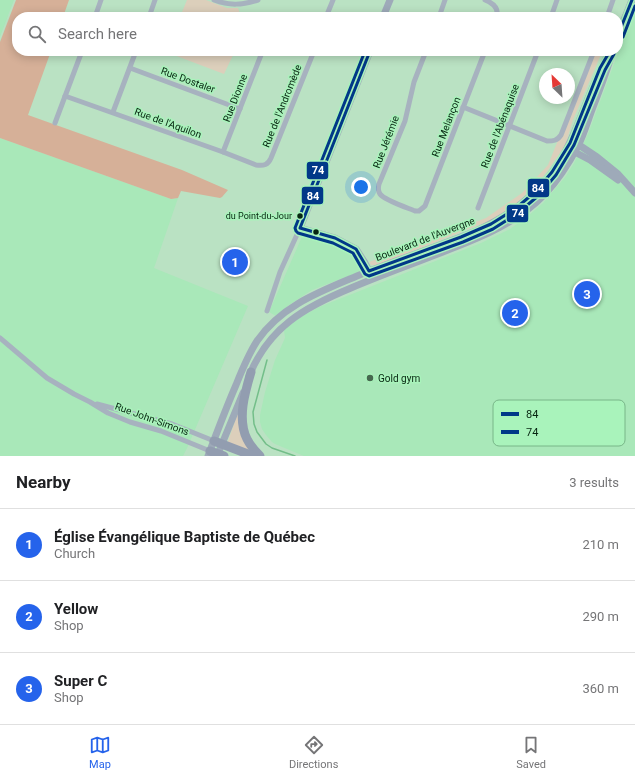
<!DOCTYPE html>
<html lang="en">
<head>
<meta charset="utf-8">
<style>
  :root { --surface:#fff; --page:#f6f6f6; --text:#202124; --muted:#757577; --line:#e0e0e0; --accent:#2563eb }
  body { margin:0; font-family:Roboto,sans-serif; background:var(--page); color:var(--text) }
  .compass { position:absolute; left:539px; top:68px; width:36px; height:36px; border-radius:50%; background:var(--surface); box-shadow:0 2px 10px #0003; rotate:335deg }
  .you { position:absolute; left:361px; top:187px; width:14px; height:14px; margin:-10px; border:3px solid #fff; border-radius:50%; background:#1a73e8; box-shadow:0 0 0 6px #1a73e833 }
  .badge { display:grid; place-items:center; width:26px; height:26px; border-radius:50%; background:var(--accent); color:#fff; font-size:13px; font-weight:700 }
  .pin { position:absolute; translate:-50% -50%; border:2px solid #fff; box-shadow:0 1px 4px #0006 }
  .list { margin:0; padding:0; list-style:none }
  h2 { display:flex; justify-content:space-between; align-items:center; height:52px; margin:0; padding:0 16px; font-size:17px }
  h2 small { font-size:13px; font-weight:400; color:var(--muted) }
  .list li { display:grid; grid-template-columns:26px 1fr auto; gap:12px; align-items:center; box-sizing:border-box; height:72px; padding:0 16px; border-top:1px solid var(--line) }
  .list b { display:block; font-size:15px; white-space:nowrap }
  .list p { margin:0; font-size:13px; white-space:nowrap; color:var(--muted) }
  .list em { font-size:13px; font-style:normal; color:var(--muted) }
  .icon { flex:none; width:22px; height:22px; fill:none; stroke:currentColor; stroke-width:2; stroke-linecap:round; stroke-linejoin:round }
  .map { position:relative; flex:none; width:635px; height:456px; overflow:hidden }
  .search { position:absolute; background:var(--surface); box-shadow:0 2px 10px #0003; left:12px; right:12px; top:12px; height:44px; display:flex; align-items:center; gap:10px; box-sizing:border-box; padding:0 14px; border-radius:16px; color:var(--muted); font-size:15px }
  .sheet { height:268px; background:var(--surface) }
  nav { display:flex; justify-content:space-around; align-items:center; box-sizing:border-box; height:56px; border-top:1px solid var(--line); background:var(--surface); font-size:11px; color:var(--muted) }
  nav a { display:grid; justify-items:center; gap:2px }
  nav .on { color:var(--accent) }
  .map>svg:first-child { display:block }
  .built { fill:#a9e8b9 }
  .green { fill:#dccfbb }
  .forest { fill:#d6b098 }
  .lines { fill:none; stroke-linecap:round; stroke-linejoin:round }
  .stream { stroke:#73be89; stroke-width:1.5 }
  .street { stroke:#a7b2bf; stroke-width:5 }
  .secondary { stroke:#9eaab9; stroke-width:7 }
  .highway { stroke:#929db0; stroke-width:9 }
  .bus-1-casing { stroke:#a9f3bb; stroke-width:6 }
  .bus-2-casing { stroke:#a9f3bb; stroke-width:6 }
  .bus-1 { stroke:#013888; stroke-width:3 }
  .bus-2 { stroke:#013888; stroke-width:3 }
  .bus-dot { fill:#072611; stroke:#a9f3bb; stroke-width:1.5 }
  .poi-dot { fill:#46684f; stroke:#a9f3bb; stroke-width:1.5 }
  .labels { text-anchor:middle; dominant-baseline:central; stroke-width:3; stroke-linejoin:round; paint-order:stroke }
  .bus-label { font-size:9px; fill:#072611; stroke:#a9f3bb; text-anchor:end }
  .street-label { font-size:10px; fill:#072611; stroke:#a9f3bb }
  .poi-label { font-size:10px; fill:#072611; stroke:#a9f3bb; text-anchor:start }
  .key { fill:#a9f3bb; stroke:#78b688; stroke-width:1 }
  .key-label { font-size:11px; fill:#072611 }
  .line-badge { stroke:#a9f3bb; stroke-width:1.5 }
  .badge-label { font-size:11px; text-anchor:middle; font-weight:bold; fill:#fff }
</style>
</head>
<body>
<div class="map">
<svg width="635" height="456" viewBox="0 0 635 456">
  <rect width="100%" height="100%" fill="#bae2c3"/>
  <g class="built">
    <polygon points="0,0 14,0 0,37"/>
    <polygon points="635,7 635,456 304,456 275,444 272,442 266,435 262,429 260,422 260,415 265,392 275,360 285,338 284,330 297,319 319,307 481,243 510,229 528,216 543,203 566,176 574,163 588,134"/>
    <polygon points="0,138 171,199 178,198 154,268 248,306 188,446 183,456 0,456"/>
    <polygon points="304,232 338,244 350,250 357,257 361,266 359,272 312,290 289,305 276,316 269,312"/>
  </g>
  <g class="green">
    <polygon points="187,0 206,0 227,8 238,8 241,17 180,17"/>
    <polygon points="167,51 235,51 224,74 166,52"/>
    <polygon points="594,51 603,51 599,59 573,120 565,146 543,177 518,202 506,211 489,221 377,265 371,265 369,262 486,218 522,193 548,165"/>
    <polygon points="238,412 254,452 227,444"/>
  </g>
  <polygon class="forest" points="16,0 69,0 63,17 17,17 17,51 51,51 28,115 182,170 228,190 222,197 220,198 181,191 178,198 171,199 0,138 0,42"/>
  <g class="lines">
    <polyline class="stream" points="267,360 253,412 254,424 257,432 266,444 272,448 295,456"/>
    <g class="street">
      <path d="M214 0C230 6 242 5 258 0"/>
      <path d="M485 0C493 3 499 8 497 17"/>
      <polyline points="95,17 101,0"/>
      <polyline points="149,17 155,0"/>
      <polyline points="326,17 333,0"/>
      <polyline points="439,17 445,0"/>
      <polyline points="551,17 557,0"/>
      <polyline points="607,17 613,0"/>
      <path d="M426 51 414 82 405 121 379 184C378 188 378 191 380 194 384 200 408 208 415 211H419L425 206 485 51"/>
      <polyline points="130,68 240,109"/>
      <path d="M65 96 223 152 256 165C264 166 268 165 271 158L314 51"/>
      <path d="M463 107 547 141C553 141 557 141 561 135L594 51"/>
      <polyline points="113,112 136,51"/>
      <polyline points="55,123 82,51"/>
      <polyline points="223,152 261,55 264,51"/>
      <polyline points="478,208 538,51"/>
      <polyline points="267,311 280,272 300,228"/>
      <polyline points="0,338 47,378 74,394 90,402 108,413 130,422 161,431 210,451"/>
      <polyline points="97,404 172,424 214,441"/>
    </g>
    <g class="secondary">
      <polyline points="383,17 390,0"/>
      <polyline points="618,35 632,0"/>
      <polyline points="370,51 300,228 335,238 356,249 365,263 371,275"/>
      <polyline points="576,143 597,157 618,174 635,193"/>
      <polyline points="571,150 590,160 618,180"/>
      <path d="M249 376C269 327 305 307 351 288 379 276 407 266 435 255 475 240 515 225 545 194 558 180 569 163 578 146 584 134 588 120 593 107 600 89 607 71 612 53"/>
      <path d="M208 456C217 432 226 408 236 385 242 370 248 355 257 341 281 306 319 292 357 276 396 260 437 247 476 231 518 212 552 183 571 140 584 111 594 79 610 51"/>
      <polyline points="217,456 243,393"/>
    </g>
    <g class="highway">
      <path d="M251 372C245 392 237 419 247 439 250 445 255 451 260 456"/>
      <polyline points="214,441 253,456"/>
      <polyline points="210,451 224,456"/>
    </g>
    <defs>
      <g id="bus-1">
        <polyline points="618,35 632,0"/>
        <polyline points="370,51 300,228 335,238 356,249 369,271 461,237 491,224 515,209 535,192 552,172 570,143 600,68 610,51"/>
      </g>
      <g id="bus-2">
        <polyline points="623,37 635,6"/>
        <polyline points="365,51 295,228 296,231 298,233 333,243 353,253 365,274 369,276 463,242 493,229 518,213 538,196 556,175 574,145 605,70 614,54"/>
      </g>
    </defs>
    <use href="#bus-1" class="bus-1-casing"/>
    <use href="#bus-2" class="bus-2-casing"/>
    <use href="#bus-1" class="bus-1"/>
    <use href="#bus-2" class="bus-2"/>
  </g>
  <g class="bus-dot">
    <circle cx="300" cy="216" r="3.5"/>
    <circle cx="316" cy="232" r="3.5"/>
  </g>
  <circle class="poi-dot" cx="370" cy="378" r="4"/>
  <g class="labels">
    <g class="bus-label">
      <text x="292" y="216">du Point-du-Jour</text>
    </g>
    <g class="street-label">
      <text transform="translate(188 80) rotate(20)">Rue Dostaler</text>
      <text transform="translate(235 98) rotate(-69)">Rue Dionne</text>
      <text transform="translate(282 106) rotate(-68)">Rue de l'Andromède</text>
      <text transform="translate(168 123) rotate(20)">Rue de l'Aquilon</text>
      <text transform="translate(500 126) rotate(-69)">Rue de l'Abénaquise</text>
      <text transform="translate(446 127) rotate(-69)">Rue Melançon</text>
      <text transform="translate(386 142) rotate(-69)">Rue Jérémie</text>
      <text transform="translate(425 239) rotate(-21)">Boulevard de l'Auvergne</text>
      <text transform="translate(152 419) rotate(20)">Rue John-Simons</text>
    </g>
    <g class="poi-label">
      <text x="378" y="378">Gold gym</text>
    </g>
  </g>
  <rect x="493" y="400" width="132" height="46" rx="6" class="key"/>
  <rect x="501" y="412" width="18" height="4" fill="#013888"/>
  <rect x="501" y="430" width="18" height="4" fill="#013888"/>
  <g class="key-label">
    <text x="526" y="418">84</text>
    <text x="526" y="436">74</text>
  </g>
  <g class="line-badge">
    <rect x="306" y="161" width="23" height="19" rx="4" fill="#013888"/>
    <rect x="527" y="178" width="23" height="20" rx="4" fill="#013888"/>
    <rect x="301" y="186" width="23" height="19" rx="4" fill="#013888"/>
    <rect x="506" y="204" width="23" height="19" rx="4" fill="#013888"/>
  </g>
  <g class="badge-label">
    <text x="318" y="174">74</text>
    <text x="538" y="192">84</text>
    <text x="313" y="200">84</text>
    <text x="518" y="217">74</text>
  </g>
</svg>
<svg class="compass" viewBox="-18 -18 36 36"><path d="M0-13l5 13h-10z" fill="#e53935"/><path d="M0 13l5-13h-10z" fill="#757577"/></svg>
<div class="you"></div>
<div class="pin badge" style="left:235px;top:262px">1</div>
<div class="pin badge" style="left:515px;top:313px">2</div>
<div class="pin badge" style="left:587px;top:294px">3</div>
<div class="search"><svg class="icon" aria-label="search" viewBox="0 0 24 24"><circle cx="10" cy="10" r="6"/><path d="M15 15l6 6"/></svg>Search here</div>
</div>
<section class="sheet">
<h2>Nearby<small>3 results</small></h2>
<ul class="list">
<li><span class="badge">1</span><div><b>Église Évangélique Baptiste de Québec</b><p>Church</p></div><em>210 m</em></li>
<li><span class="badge">2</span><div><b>Yellow</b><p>Shop</p></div><em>290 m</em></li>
<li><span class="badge">3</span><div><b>Super C</b><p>Shop</p></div><em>360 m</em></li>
</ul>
</section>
<nav>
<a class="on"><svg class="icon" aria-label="map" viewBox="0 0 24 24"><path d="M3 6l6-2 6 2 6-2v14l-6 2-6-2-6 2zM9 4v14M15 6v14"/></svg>Map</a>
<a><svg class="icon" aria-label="directions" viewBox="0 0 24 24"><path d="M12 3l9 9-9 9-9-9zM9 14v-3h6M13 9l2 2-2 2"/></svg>Directions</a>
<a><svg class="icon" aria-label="saved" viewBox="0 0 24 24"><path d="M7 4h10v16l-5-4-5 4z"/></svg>Saved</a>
</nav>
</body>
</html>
